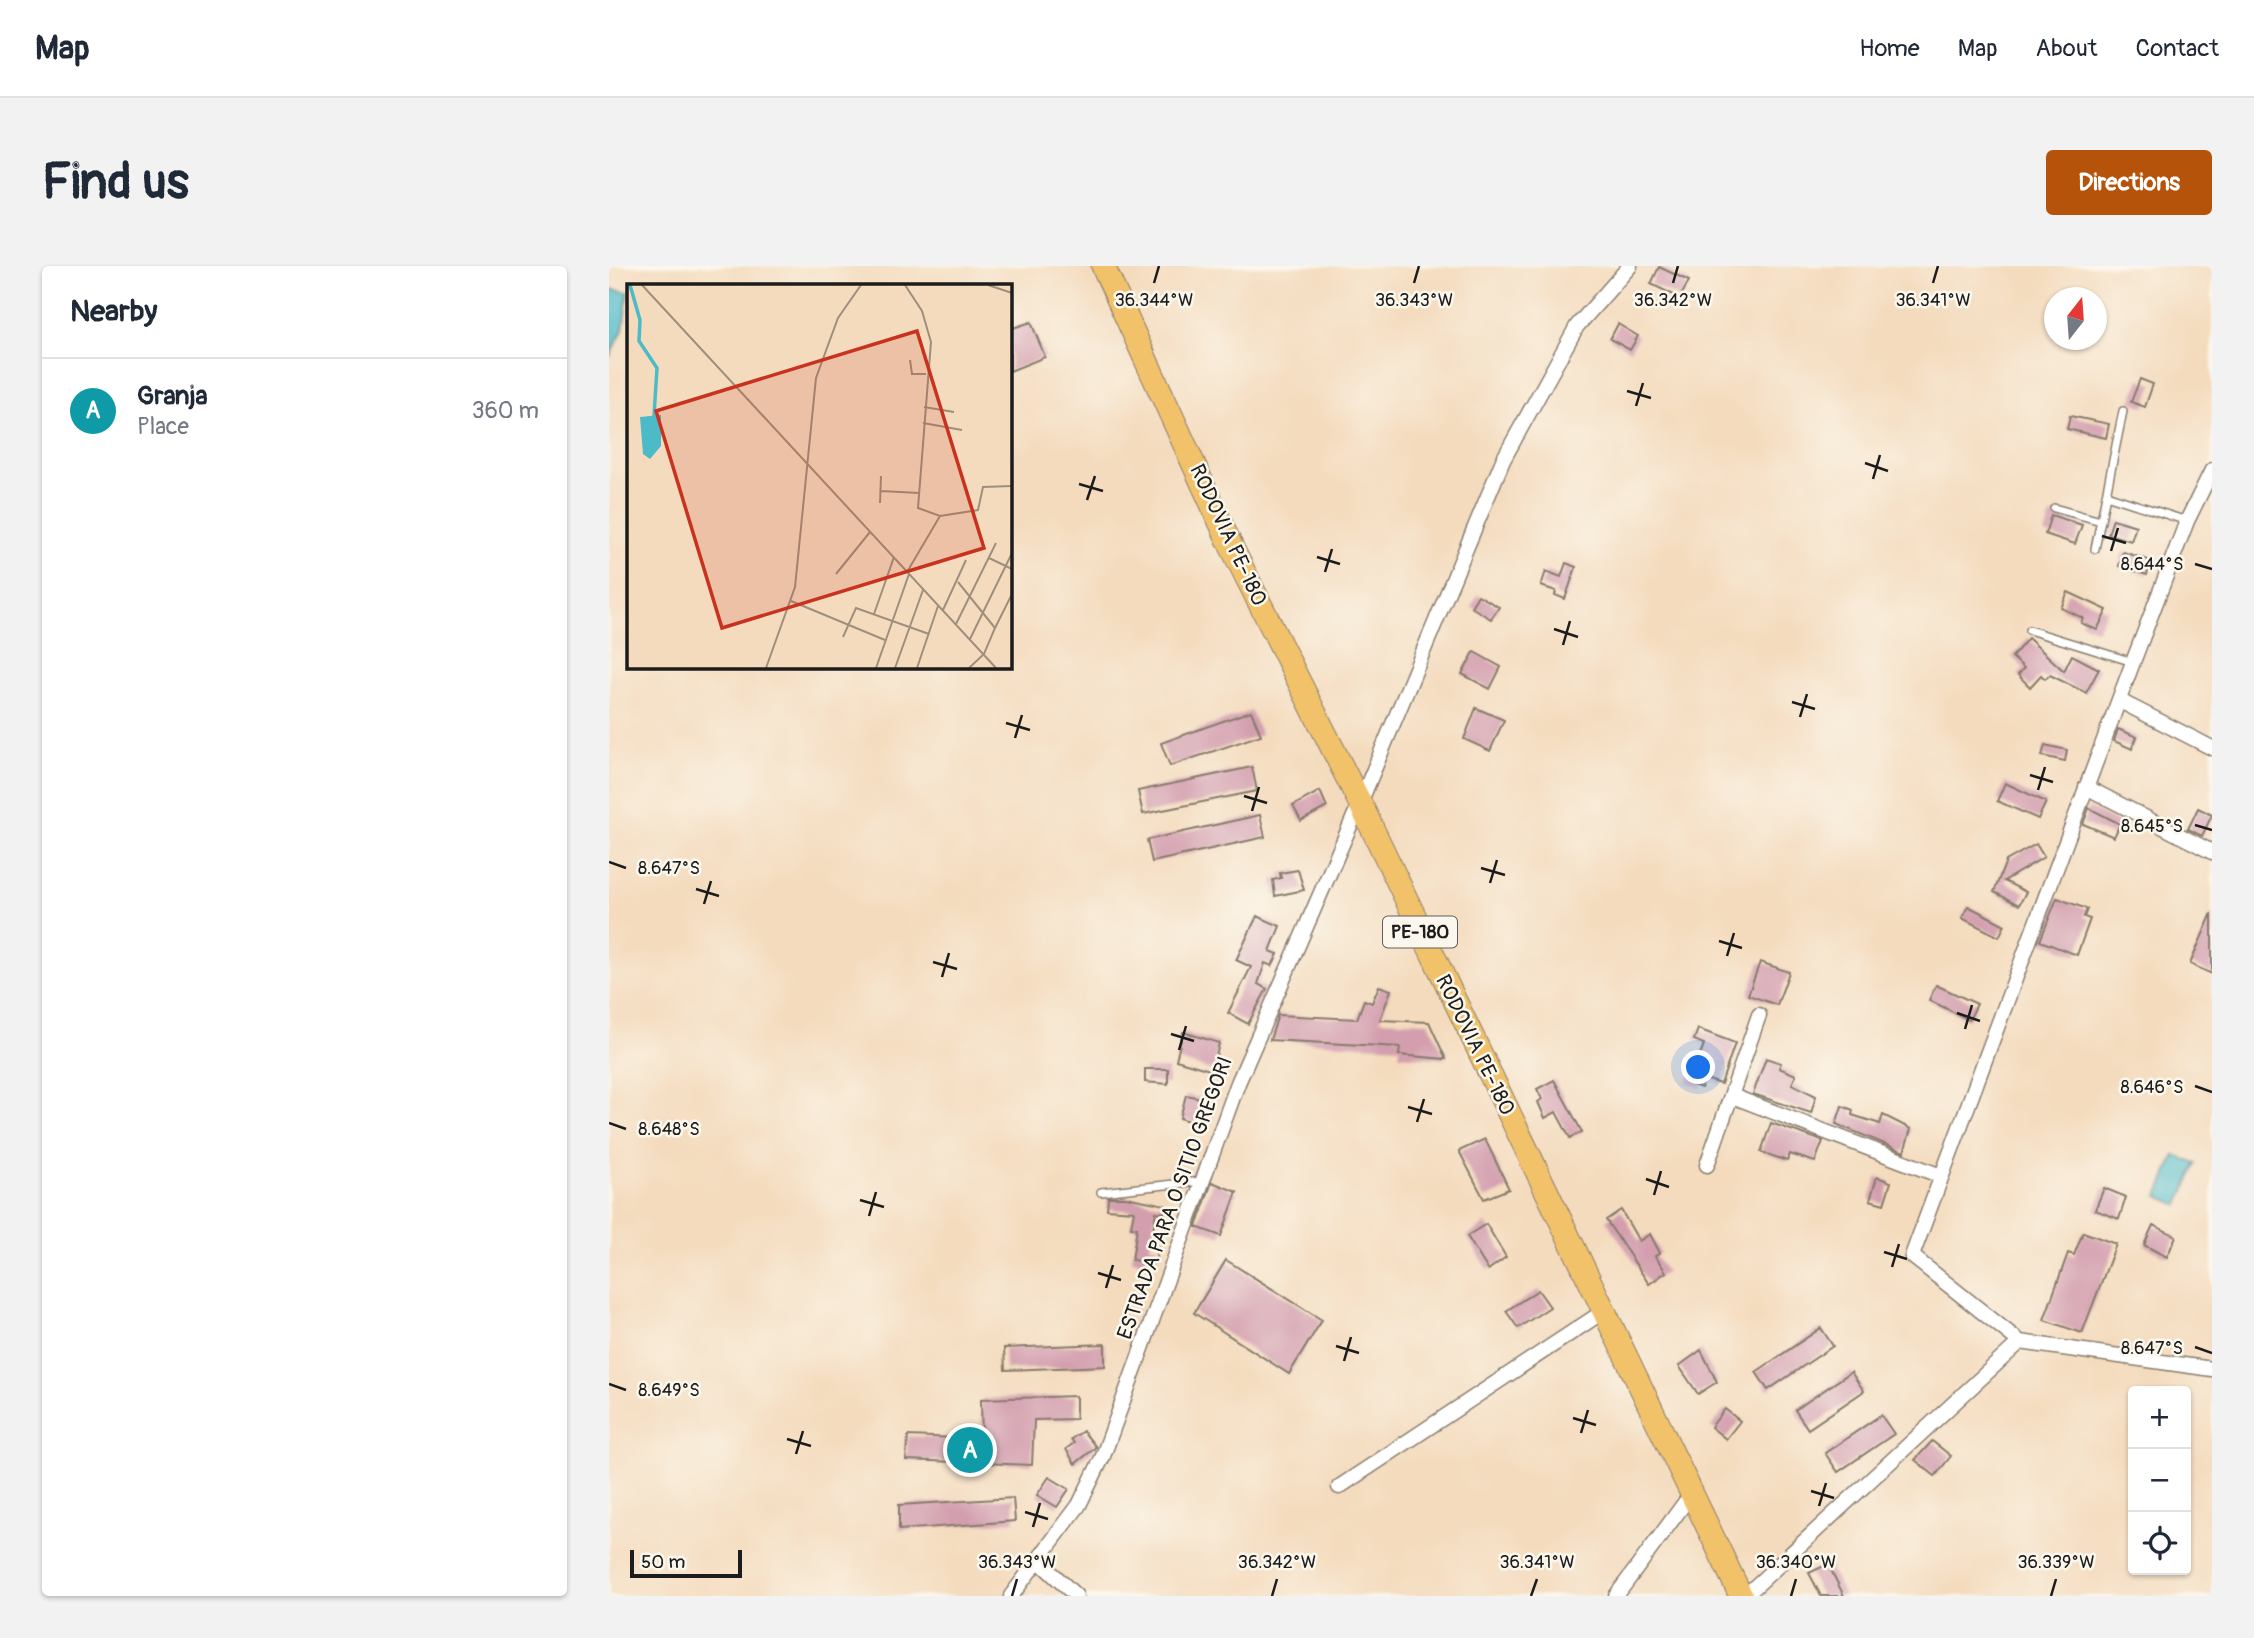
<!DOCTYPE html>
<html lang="en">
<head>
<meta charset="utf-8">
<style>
  :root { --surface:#fff; --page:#f2f2f3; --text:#1f2937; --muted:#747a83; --line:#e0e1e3; --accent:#b45309 }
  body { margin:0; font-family:Pangolin,sans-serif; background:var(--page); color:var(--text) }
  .controls { position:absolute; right:21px; bottom:21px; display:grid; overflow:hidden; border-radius:7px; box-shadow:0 2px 5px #0004 }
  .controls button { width:63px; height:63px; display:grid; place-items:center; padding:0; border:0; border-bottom:2px solid var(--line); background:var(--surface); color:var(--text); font:35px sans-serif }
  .compass { position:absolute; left:1435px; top:21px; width:63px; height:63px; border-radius:50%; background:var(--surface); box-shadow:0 2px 5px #0004; rotate:17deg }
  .scale { position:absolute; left:21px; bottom:18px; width:112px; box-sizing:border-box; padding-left:7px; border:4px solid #1c1c1c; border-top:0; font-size:19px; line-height:24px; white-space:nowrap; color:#1c1c1c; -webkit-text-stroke:5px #fbf7ec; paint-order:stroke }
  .you { position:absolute; left:1090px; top:802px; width:24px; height:24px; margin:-18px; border:5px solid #fff; border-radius:50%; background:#1a73e8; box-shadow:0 0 0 10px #1a73e833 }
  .badge { display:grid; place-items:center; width:46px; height:46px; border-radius:50%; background:var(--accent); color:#fff; font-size:23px; font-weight:700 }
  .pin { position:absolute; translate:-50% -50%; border:4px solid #fff; box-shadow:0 2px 7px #0006 }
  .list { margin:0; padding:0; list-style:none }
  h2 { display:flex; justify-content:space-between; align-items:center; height:91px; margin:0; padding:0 28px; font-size:30px }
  h2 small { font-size:23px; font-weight:400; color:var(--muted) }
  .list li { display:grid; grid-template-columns:46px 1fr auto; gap:21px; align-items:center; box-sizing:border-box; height:105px; padding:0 28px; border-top:2px solid var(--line) }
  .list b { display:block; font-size:26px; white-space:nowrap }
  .list p { margin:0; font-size:23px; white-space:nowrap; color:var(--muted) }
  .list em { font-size:23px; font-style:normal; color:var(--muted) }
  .icon { flex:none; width:38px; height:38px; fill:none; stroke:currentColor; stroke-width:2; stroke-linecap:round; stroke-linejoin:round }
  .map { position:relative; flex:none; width:1603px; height:1330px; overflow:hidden; border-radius:7px }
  header { display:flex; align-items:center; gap:42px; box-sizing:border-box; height:98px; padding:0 35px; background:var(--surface); border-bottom:2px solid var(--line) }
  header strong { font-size:33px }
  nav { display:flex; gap:38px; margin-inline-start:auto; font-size:24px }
  .intro { display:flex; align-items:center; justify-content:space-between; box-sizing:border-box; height:168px; padding:0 42px }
  h1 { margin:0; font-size:49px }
  .button { padding:18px 32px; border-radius:7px; background:var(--accent); color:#fff; font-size:24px; font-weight:700 }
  main { display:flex; gap:42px; padding:0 42px }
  aside { flex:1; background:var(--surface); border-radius:7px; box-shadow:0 2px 5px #0004 }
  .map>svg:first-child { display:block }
  .water { fill:#4dbac8; stroke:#346b72; stroke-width:2 }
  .building { fill:#d39eae }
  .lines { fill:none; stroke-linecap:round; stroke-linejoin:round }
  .service-casing { stroke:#887c6d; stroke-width:10 }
  .minor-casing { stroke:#887c6d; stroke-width:17 }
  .primary-casing { stroke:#887c6d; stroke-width:25 }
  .service { stroke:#fff; stroke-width:7 }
  .minor { stroke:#fff; stroke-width:14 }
  .primary { stroke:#f2c26a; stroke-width:23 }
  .ticks { fill:none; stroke:#1c1c1c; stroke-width:2.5 }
  .labels { text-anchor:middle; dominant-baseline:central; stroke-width:5; stroke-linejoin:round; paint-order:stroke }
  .shield { fill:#fbf7ec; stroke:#5f5e5a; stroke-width:2 }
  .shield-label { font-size:19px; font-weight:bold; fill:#1c1c1c }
  .street-label { font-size:21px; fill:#1c1c1c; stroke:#fbf7ec }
  .inset-river { fill:none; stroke:#4dbac8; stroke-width:3.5 }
  .inset-road { fill:none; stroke:#9e8f7d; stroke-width:2 }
  .view { fill:#c8321e; fill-opacity:0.15; stroke:#c8321e; stroke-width:3.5 }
  .inset-edge { fill:none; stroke:#1c1c1c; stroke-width:3.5 }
  .ticks-label { font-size:18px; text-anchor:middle; fill:#1c1c1c; stroke:#fbf7ec; stroke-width:5; stroke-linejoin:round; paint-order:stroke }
</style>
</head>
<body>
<header>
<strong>Map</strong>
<nav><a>Home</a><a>Map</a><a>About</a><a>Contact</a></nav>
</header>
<div class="intro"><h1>Find us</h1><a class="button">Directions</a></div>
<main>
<aside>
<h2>Nearby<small></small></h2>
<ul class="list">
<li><span class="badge" style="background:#0f9aa8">A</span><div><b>Granja</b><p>Place</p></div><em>360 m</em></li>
</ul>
</aside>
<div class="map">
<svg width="1603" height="1330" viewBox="0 0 1603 1330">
  <rect width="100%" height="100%" fill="#fbf7ec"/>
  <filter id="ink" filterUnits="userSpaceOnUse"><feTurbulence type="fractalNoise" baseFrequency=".0143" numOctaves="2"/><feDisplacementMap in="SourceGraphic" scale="14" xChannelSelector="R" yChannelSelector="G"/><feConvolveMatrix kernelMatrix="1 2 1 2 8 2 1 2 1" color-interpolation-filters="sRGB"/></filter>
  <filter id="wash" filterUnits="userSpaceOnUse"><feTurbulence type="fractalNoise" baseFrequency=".00686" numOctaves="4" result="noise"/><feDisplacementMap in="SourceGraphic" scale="28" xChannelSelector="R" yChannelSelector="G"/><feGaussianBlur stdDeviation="1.57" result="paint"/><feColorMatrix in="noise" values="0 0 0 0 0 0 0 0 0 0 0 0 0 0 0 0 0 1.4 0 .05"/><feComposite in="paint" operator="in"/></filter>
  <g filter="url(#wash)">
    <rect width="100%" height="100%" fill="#f4dbbe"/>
    <g class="water">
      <polygon points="0,23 19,26 14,64 0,91"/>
      <polygon points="1566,889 1587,898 1570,939 1549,930"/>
    </g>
    <g id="blocks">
      <g class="building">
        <polygon points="1050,1 1080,15 1071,32 1042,18"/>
        <polygon points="422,56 436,91 401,105 401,63"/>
        <polygon points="1009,58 1029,70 1021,84 1001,73"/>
        <polygon points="1531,113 1544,118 1536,141 1522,136"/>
        <polygon points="1461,150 1500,158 1497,172 1458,163"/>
        <polygon points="1442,249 1473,259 1466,278 1436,268"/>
        <polygon points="1504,253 1527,260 1522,275 1499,268"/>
        <polygon points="1514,286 1542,295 1538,309 1510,300"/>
        <polygon points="957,297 967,301 956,333 946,329 947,325 932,320 937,305 952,311"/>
        <polygon points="1459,326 1498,344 1488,364 1472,357 1474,352 1452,342"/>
        <polygon points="869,329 890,341 882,353 862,341"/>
        <polygon points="1419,372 1455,405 1463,389 1490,403 1477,427 1441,409 1436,413 1432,409 1421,421 1409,409 1415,402 1403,391"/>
        <polygon points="865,386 892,401 881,423 853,408"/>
        <polygon points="867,442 895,454 881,485 855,473"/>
        <polygon points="642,445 652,469 561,500 552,477"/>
        <polygon points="1509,463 1528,471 1523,483 1505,475"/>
        <polygon points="1436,479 1458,484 1456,495 1433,490"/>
        <polygon points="643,501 648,525 534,548 529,525"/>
        <polygon points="1396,517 1437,536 1429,553 1388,535"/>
        <polygon points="711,525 718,541 692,555 684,540"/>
        <polygon points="1480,542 1511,558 1505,571 1474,558"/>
        <polygon points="1589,542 1603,549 1593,570 1579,563"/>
        <polygon points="651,549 656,571 543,596 538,574"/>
        <polygon points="1427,578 1435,591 1395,615 1417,626 1410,639 1385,626 1397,595"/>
        <polygon points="689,604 695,624 666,630 664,614 672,612 671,607"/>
        <polygon points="1448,632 1478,643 1475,651 1481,653 1468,689 1431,675"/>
        <polygon points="1359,640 1396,659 1390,671 1353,652"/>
        <polygon points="1603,647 1603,708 1581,698"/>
        <polygon points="648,650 671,660 661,685 669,688 663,700 656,697 649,718 658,723 639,758 619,747 642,701 627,694"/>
        <polygon points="1151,696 1180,706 1168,739 1139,729"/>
        <polygon points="1327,719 1368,738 1360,754 1320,734"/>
        <polygon points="770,720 782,724 771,754 820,756 837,793 790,789 791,781 661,774 669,749 748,753 755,734 763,737"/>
        <polygon points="1089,763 1126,777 1112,818 1096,813 1092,822 1078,817 1082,805 1085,806 1095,778 1085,774"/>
        <polygon points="574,766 610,777 604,805 567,794"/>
        <polygon points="1157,792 1172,797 1170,802 1187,809 1183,818 1207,830 1202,847 1144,828"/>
        <polygon points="536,803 559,803 559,818 536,816"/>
        <polygon points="945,814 973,866 961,872 947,846 936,852 929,836 933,833 928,823"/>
        <polygon points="577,829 596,833 589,858 571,852"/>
        <polygon points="1233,840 1244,844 1243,849 1271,858 1274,849 1302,863 1295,886 1227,858"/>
        <polygon points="1162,857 1214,875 1206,896 1181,888 1178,895 1152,886"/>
        <polygon points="876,873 900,923 875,933 850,885"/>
        <polygon points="1268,911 1282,916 1275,938 1261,934"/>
        <polygon points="603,916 628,926 612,970 587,961"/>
        <polygon points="1495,922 1517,931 1510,953 1486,944"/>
        <polygon points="499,931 517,931 556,939 555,947 547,946 541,980 549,981 546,997 523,994 528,962 522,961 525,945 498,943"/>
        <polygon points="1012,944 1030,975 1041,968 1051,987 1046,990 1057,1006 1040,1018 997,954"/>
        <polygon points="877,958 897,991 879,1004 858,970"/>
        <polygon points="1544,959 1567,970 1558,991 1535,979"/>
        <polygon points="1474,966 1507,978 1473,1067 1435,1054 1459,987 1465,989"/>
        <polygon points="617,994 713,1054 680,1108 585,1047"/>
        <polygon points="929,1024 941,1041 909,1062 897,1045"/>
        <polygon points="1212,1062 1224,1080 1159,1124 1147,1106"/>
        <polygon points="496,1078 496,1100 396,1104 395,1082"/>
        <polygon points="1092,1084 1108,1116 1089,1128 1070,1100"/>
        <polygon points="1242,1106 1255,1125 1199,1163 1186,1144"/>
        <polygon points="467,1130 467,1153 425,1154 423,1199 297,1194 299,1170 373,1173 372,1133"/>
        <polygon points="1116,1143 1131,1155 1117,1173 1102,1161"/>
        <polygon points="1272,1149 1285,1168 1229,1206 1216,1187"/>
        <polygon points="474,1165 487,1181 466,1198 457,1183 465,1177 462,1173"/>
        <polygon points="1323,1175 1342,1190 1326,1210 1306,1194"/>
        <polygon points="440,1211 460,1223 448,1241 428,1229"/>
        <polygon points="404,1232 406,1255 290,1264 290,1239"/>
        <polygon points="1219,1298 1235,1330 1212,1330 1200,1307"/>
      </g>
    </g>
  </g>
  <g filter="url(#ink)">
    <use href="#blocks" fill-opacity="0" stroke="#887c6d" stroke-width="2"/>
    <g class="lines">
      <defs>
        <g id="service">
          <polyline points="1514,145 1497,229 1578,255"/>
          <polyline points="1445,242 1492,255"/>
          <polyline points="1486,283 1497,229"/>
          <polyline points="1420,364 1524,396"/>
          <polyline points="492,926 593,915"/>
        </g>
        <g id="minor">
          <polyline points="1603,204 1578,255 1524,396 1303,990 1411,1076 1603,1103"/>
          <polyline points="1511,435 1603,482"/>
          <polyline points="1477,521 1603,586"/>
          <polyline points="1123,830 1332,910"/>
          <polyline points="1098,899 1150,749"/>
          <polyline points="730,1221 995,1045"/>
          <polyline points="430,1295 467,1330"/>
          <polyline points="402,1330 470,1239 494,1190 629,817 751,537 894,194 968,60 1021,0"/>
          <polyline points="1007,1330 1083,1227"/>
          <polyline points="1136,1330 1411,1076"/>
        </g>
        <polyline id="primary" points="494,0 623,282 751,537 1132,1330"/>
      </defs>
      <use href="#service" class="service-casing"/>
      <use href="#minor" class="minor-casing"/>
      <use href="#primary" class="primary-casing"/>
      <use href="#service" class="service"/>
      <use href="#minor" class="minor"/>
      <use href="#primary" class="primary"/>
    </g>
  </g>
  <path class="ticks" d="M545 17 550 0M805 17 810 0M1064 17 1069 0M1324 17 1329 0M1018 125 1042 132M1027 140 1034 117M1256 197 1279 205M1264 213 1271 189M470 218 494 225M478 234 486 210M1493 270 1517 277M1502 285 1509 262M708 291 731 298M1586 298 1603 303M716 306 723 283M945 363 969 371M954 379 961 355M1183 436 1206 443M1191 451 1198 428M397 457 421 464M406 472 413 449M1421 509 1444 516M1429 524 1436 501M635 530 658 537M643 545 650 521M1586 559 1603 564M0 596 17 602M872 602 896 609M881 617 888 594M87 623 110 630M95 638 102 615M1110 675 1133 682M1118 690 1125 667M324 696 348 703M333 711 340 687M1348 747 1371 755M1356 763 1363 739M562 768 585 775M570 784 577 760M1586 820 1603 826M799 841 823 848M808 856 815 833M0 857 17 863M1037 913 1060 921M1045 929 1052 905M251 934 275 941M260 950 267 926M1275 986 1298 993M1283 1001 1290 978M489 1007 512 1014M497 1022 504 999M727 1080 750 1087M1586 1081 1603 1087M735 1095 742 1071M0 1118 17 1124M964 1152 987 1159M972 1167 979 1144M178 1173 202 1180M187 1188 194 1165M1202 1225 1225 1232M1210 1240 1217 1217M416 1246 439 1253M424 1261 431 1237M403 1330 408 1313M663 1330 668 1313M922 1330 928 1313M1182 1330 1187 1313M1442 1330 1447 1313"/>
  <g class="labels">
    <rect class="shield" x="774" y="650.5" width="74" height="31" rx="5"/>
    <g class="shield-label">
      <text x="811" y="666">PE-180</text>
    </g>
    <g class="street-label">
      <text transform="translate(619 269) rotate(65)">RODOVIA PE-180</text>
      <text transform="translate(866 779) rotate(64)">RODOVIA PE-180</text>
      <text transform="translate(566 932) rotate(-70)">ESTRADA PARA O SITIO GREGORI</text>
    </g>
  </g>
  <g transform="translate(18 18)">
    <rect width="385" height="385" fill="#f4dbbe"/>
    <path d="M34 131V162L23 175 16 170 13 133Z" fill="#4dbac8"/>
    <path class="inset-river" d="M3 1 13 36 12 57 30 84 27 132"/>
    <path class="inset-road" d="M15 1 369 384M278 1 295 27 304 58 291 224 313 232 351 226 356 203 385 202M361 1 385 9M283 76 285 90H299M297 123 327 128M296 139 335 146M254 207 292 209M253 219 254 192M362 274 385 285M280 288 313 232M209 290 243 248M331 298 368 344 357 370 342 384M164 317 258 356M316 326 339 276M247 330 267 273M329 340 369 259M368 344 385 310M216 353 229 324 302 350M343 355 385 269M139 384 168 303 189 94 211 34 234 1M249 384 282 290M268 384 296 306M290 384 311 322"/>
    <path class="view" d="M290 47 357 264 95 344 29 127Z"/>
    <rect width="385" height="385" class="inset-edge"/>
  </g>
  <g class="ticks-label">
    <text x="545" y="40">36.344°W</text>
    <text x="805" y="40">36.343°W</text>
    <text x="1064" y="40">36.342°W</text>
    <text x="1324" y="40">36.341°W</text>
    <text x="1543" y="304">8.644°S</text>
    <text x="1543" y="566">8.645°S</text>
    <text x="60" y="608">8.647°S</text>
    <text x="1543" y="827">8.646°S</text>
    <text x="60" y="869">8.648°S</text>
    <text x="1543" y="1088">8.647°S</text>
    <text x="60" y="1130">8.649°S</text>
    <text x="408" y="1302">36.343°W</text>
    <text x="668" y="1302">36.342°W</text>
    <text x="928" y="1302">36.341°W</text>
    <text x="1187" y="1302">36.340°W</text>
    <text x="1447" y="1302">36.339°W</text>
  </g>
</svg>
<div class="controls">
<button>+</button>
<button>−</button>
<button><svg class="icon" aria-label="locate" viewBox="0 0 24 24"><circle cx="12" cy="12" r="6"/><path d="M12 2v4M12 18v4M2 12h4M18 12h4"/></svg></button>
</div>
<svg class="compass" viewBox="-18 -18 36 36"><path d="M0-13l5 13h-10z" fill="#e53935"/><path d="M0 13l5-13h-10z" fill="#747a83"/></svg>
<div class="scale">50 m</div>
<div class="you"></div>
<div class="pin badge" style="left:361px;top:1184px;background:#0f9aa8">A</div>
</div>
</main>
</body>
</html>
